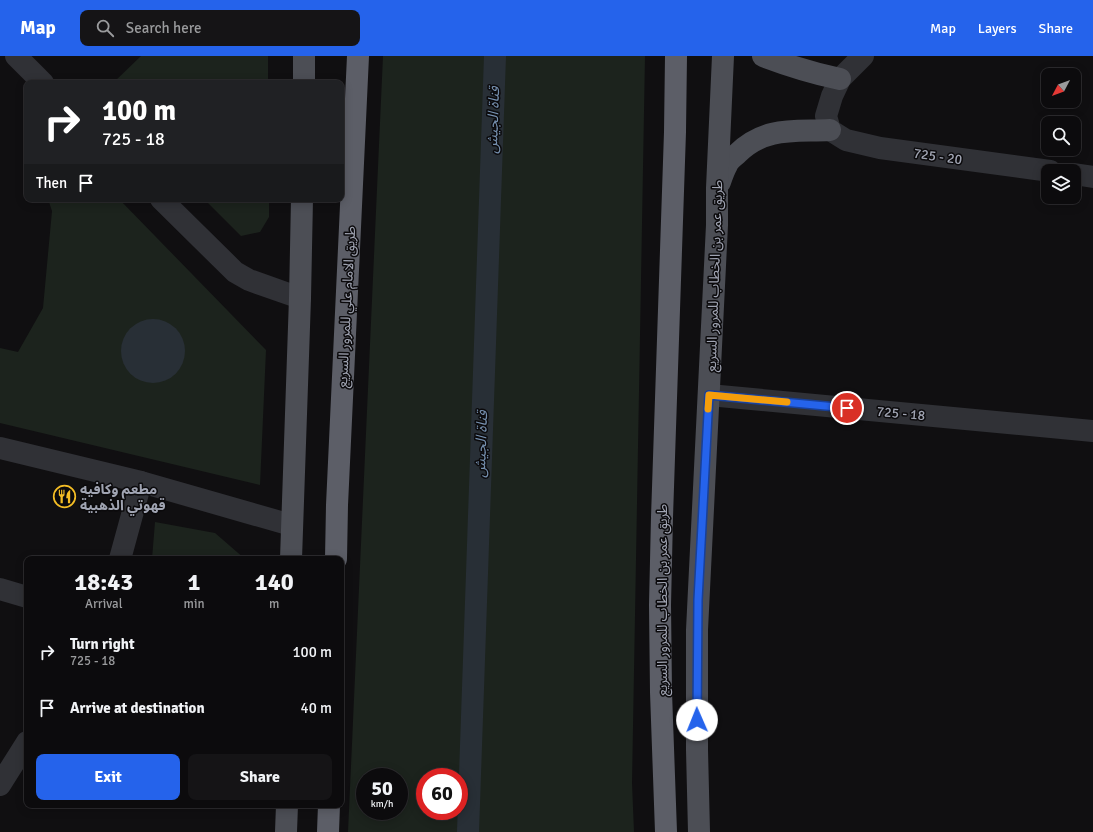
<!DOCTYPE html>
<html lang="en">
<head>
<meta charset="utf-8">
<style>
  body { margin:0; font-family:Signika,"Noto Sans Arabic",sans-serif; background:#151416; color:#f1f3f6; height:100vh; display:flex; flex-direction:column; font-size:15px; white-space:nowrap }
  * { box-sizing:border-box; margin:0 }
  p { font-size:13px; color:#9a9b9d }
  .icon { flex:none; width:22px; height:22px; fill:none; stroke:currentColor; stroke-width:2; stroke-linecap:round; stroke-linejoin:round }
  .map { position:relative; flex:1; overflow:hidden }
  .side { position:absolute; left:24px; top:500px; width:320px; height:252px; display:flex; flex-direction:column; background:#0c0b0d; border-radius:8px; box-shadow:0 2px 10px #0003,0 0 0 1px #2c2b2e }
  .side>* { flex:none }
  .top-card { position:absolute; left:24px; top:24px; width:320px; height:122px; border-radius:8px; box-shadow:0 2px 10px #0003,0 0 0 1px #2c2b2e; background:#202124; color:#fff; overflow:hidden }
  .needle { width:26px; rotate:229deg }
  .controls { position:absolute; left:1041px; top:12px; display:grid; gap:8px }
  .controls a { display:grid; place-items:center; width:40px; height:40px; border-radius:8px; background:#0c0b0d; box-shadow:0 2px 10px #0003,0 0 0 1px #2c2b2e; font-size:20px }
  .speed { position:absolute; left:356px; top:712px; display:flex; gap:8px; font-size:20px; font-weight:700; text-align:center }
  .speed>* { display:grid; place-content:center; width:52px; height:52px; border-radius:50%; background:#0c0b0d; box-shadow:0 2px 10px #0003,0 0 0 1px #2c2b2e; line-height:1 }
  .speed small { font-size:10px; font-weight:400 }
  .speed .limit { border:6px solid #d22; background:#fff; color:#111 }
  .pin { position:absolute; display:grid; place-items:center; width:34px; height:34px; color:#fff; margin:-17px; border:2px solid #fff; border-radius:50%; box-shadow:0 1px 4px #0007 }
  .me { position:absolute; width:44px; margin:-22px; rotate:359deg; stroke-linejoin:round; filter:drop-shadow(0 0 3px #0008) }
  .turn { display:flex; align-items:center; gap:14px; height:84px; padding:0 12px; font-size:18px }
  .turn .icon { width:52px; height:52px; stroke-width:2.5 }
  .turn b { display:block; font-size:28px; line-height:34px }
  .then { display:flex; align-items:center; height:38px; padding:0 12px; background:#0003; gap:8px; font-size:15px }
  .eta { display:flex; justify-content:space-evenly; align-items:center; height:68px; text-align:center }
  .eta b { font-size:24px; font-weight:700; line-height:28px }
  .button { display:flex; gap:8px; margin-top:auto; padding:8px 12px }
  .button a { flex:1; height:46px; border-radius:8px; background:#2563eb; color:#fff; font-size:16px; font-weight:700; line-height:46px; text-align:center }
  .button a+a { background:#151416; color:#f1f3f6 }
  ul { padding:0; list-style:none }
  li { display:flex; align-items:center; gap:12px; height:56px; padding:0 12px }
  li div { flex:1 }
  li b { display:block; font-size:15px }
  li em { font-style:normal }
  header { display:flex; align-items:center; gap:24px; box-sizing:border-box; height:56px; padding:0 20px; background:#2563eb; color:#fff }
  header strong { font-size:19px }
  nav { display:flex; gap:22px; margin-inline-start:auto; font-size:14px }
  .search { width:280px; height:36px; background:#151416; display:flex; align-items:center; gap:10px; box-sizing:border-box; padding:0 14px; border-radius:8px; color:#9a9b9d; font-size:15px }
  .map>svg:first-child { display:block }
  .green { fill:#1c231d; fill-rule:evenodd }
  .water { fill:#282f36 }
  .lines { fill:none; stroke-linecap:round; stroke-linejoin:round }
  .canal { stroke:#282f36; stroke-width:22 }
  .minor { stroke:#303136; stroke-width:22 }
  .tertiary { stroke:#303136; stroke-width:22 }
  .primary { stroke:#4c4e55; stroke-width:22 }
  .motorway { stroke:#5c5e67; stroke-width:22 }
  .route-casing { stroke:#184099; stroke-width:10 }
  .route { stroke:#2563eb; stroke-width:7 }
  .slow { stroke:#f59e0b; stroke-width:7 }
  .labels { text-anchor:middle; stroke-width:3; stroke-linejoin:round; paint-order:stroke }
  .street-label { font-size:14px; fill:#a0a4b2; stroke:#0b0a0c }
  .poi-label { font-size:14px; font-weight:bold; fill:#a0a4b2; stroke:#0b0a0c; text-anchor:start }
  .water-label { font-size:15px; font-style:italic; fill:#7690af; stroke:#0b0a0c }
</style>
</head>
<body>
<header>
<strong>Map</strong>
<div class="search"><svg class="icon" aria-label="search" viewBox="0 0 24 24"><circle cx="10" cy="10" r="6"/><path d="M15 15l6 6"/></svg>Search here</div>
<nav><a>Map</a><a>Layers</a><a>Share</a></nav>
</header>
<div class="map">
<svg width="1093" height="776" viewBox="0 0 1093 776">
  <rect width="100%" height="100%" fill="#100f11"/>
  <!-- green -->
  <g class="green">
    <polygon points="141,0 268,0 268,27 113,27"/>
    <path d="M383,0H645L632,727L634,776H348ZM365,721H399V755H365ZM425,721H459V755H425Z"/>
    <polygon points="48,143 119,143 266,294 260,429 0,367 0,292 18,296 43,252 52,155"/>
    <polygon points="204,143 269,143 269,161 260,176 241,180"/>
    <polygon points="155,466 215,477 245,503 152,503"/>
  </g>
  <!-- water -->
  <circle class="water" cx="153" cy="295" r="32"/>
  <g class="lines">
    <!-- canal -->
    <polyline class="canal" points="468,776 495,0"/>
    <!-- minor -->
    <g class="minor">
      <polyline points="863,0 840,23 832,40 826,60 830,74 846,84 880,92 1050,115"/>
      <polyline points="1074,118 1093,121"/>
      <polyline points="709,339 1093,375"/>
      <polyline points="120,503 141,426"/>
      <polyline points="0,533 27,541"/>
      <polyline points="0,729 27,686"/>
    </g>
    <!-- tertiary -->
    <g class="tertiary">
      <polyline points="16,0 43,27"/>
      <polyline points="161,143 235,216 249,224 300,242"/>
      <polyline points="0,392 141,426 291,469"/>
    </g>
    <!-- primary -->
    <g class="primary">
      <path d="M763,0C789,10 812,17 840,23"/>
      <polyline points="304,27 304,0"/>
      <path d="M720,126C722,120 724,114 727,109C729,104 734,101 738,97C766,70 795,76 830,74"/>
      <polyline points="291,503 300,242 302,143"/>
      <polyline points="286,776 287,749"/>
      <polyline points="699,776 697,694 697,574 717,169 717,132 723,0"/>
    </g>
    <!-- motorway -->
    <g class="motorway">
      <polyline points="336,503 337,449 358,0"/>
      <polyline points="328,776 329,749"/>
      <polyline points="666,776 661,636 660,549 662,461 675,76 676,0"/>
    </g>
  </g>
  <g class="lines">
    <defs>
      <polyline id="route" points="697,664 698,544 709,339 847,352"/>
    </defs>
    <!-- route casing -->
    <use href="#route" class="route-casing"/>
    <!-- route -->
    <use href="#route" class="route"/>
    <!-- slow -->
    <polyline class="slow" points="708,353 709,339 787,346"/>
  </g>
  <!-- icons -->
  <defs>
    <symbol id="restaurant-ring" viewBox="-11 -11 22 22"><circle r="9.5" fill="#0b0a0c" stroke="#f4bd25" stroke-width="1.5"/><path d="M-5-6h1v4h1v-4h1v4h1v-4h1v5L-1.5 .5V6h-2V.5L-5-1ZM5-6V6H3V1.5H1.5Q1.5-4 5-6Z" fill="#f4bd25"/></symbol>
  </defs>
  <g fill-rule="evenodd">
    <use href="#restaurant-ring" x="52" y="428" width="25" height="25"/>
  </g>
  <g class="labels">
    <!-- street labels -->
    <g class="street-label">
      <text transform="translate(938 100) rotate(8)" y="5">725 - 20</text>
      <text transform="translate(714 220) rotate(-88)" y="5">طريق عمر بن الخطاب للمرور السريع</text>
      <text transform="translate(346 251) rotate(-87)" y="5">طريق الامام علي للمرور السريع</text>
      <text transform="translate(901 357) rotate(5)" y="5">725 - 18</text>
      <text transform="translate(662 544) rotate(-90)" y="5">طريق عمر بن الخطاب للمرور السريع</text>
    </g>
    <!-- poi labels -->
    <g class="poi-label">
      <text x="80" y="438">مطعم وكافيه<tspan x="80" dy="16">قهوتي الذهبية</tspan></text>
    </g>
    <!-- water labels -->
    <g class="water-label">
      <text transform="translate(493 64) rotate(-88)" y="5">قناة الجيش</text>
      <text transform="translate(481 388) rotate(-88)" y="5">قناة الجيش</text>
    </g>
  </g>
</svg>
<div class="controls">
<a><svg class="needle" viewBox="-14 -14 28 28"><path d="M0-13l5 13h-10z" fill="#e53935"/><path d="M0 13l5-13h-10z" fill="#9a9b9d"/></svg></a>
<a><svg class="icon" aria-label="search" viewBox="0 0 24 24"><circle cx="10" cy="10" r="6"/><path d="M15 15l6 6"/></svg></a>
<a><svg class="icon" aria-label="layers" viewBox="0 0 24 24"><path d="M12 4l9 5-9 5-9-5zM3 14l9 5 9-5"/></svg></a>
</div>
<div class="speed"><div>50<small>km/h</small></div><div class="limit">60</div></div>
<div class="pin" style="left:847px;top:352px;background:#d93025"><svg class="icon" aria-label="arrive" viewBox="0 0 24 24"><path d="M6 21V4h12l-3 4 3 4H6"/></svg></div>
<svg class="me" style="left:697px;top:664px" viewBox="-20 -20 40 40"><circle r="19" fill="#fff"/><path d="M0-13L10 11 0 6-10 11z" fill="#2563eb"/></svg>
<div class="top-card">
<div class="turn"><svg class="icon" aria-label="right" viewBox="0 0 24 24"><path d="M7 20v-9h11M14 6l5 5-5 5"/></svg><div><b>100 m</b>725 - 18</div></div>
<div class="then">Then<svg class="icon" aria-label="arrive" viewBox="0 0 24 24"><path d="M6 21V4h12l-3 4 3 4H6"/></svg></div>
</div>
<section class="side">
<div class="eta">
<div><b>18:43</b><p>Arrival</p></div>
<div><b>1</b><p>min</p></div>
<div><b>140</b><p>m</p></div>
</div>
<ul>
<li><svg class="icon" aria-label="right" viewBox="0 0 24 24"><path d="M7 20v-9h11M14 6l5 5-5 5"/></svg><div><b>Turn right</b><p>725 - 18</p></div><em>100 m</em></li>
<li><svg class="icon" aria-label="arrive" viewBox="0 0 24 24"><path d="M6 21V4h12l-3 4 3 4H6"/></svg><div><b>Arrive at destination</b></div><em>40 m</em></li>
</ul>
<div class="button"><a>Exit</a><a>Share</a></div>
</section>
</div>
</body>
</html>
